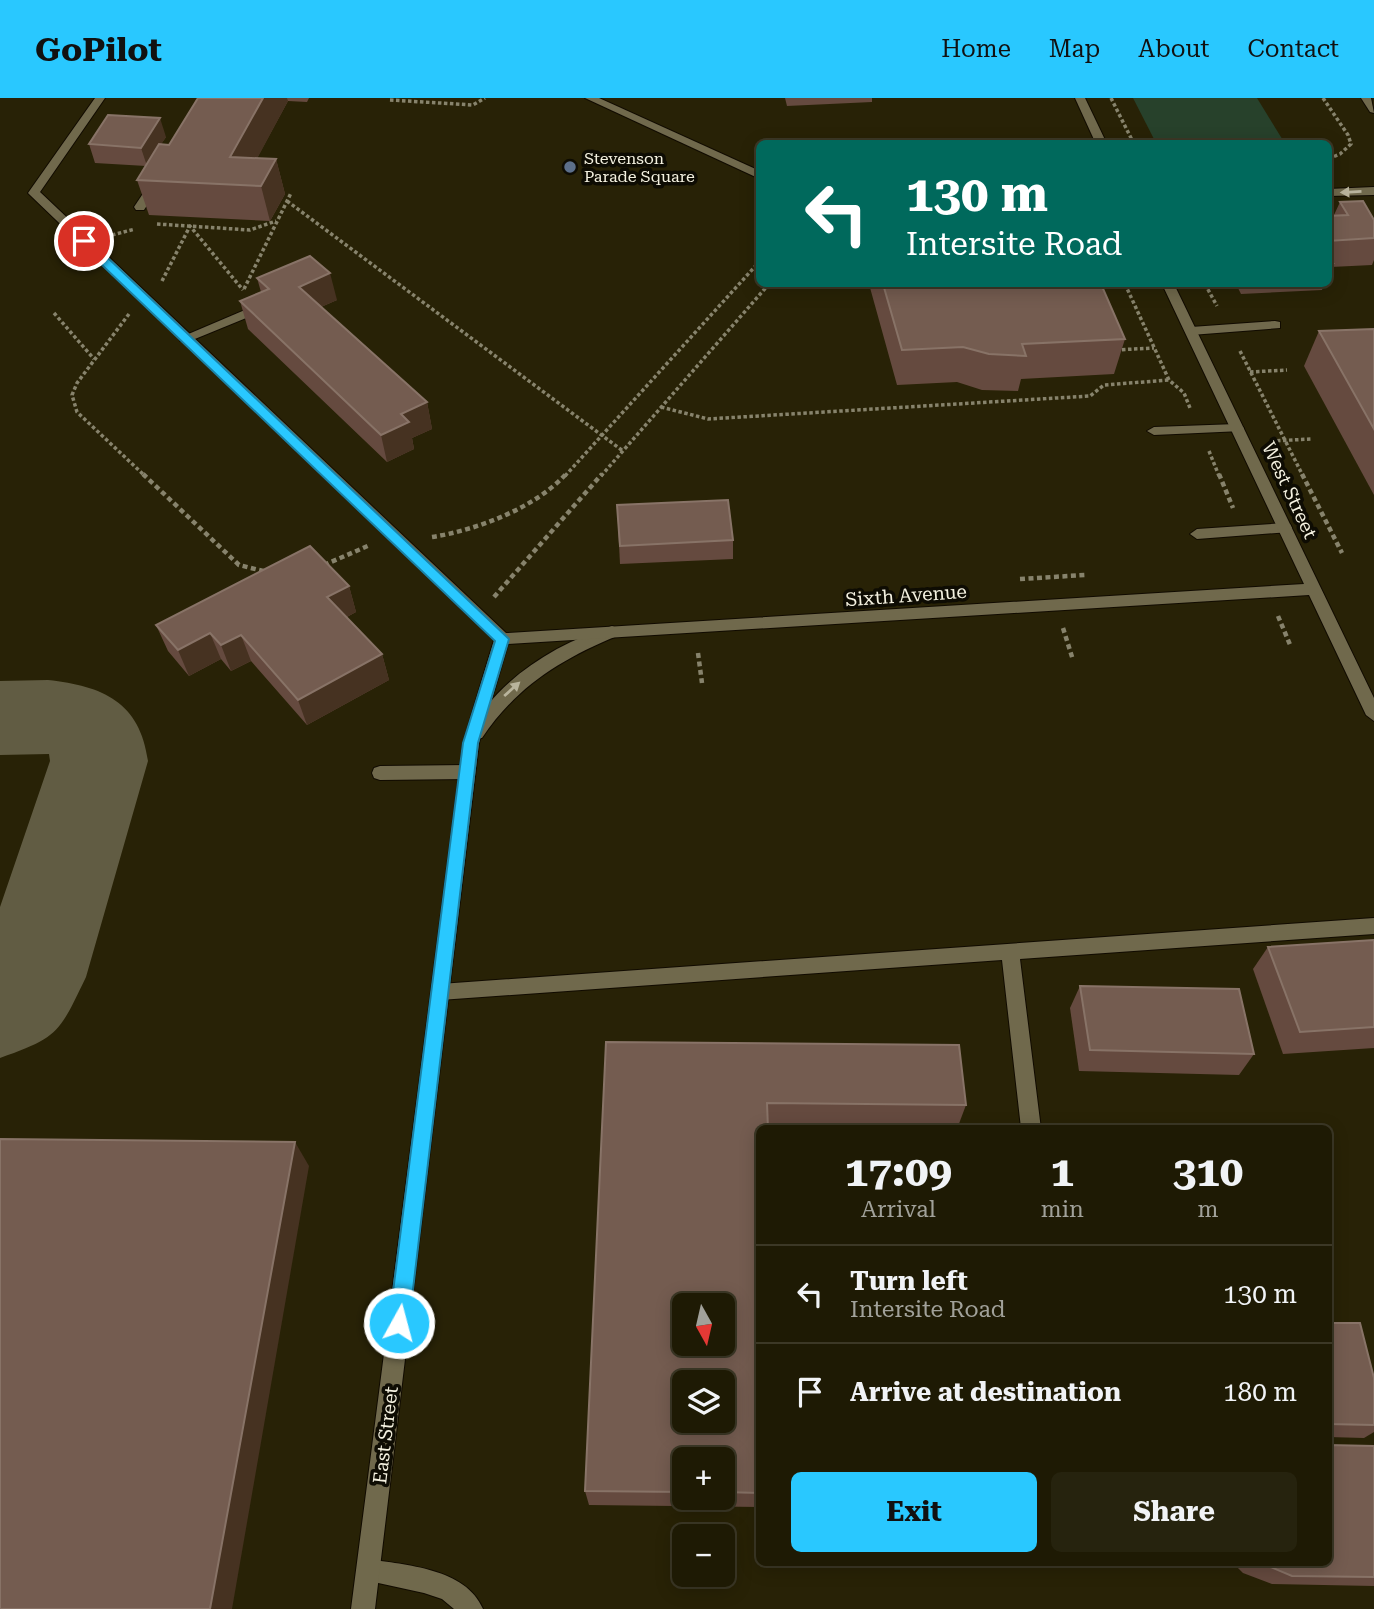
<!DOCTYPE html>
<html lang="en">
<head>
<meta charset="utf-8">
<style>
  body { margin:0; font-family:"Roboto Serif",serif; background:#26230e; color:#f1f3f6; height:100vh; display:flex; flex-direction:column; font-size:26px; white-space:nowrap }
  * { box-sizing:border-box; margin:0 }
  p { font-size:23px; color:#a1a19a }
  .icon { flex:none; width:38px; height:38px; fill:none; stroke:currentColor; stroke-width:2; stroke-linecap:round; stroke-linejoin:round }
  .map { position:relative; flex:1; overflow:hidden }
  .panel { position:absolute; left:756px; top:1027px; width:576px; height:441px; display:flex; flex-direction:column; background:#1e1a04; border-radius:10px; box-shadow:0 4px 18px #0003,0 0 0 2px #3c3826 }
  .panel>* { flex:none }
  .top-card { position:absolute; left:756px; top:42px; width:576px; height:147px; border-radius:10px; box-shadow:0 4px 18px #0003,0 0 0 2px #3c3826; background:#00695c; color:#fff; overflow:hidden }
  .needle { width:46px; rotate:172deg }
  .controls { position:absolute; left:672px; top:1195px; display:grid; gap:14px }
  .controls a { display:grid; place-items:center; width:63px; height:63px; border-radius:10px; background:#1e1a04; box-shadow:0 4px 18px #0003,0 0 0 2px #3c3826; font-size:35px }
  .pin { position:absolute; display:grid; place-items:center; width:60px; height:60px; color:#fff; margin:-30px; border:4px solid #fff; border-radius:50%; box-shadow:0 2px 7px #0007 }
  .me { position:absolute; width:77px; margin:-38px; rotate:7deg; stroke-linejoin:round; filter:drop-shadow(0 0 5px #0008) }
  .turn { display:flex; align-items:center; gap:24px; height:147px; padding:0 35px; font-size:32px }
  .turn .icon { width:91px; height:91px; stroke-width:2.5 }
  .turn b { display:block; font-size:49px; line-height:60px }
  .eta { display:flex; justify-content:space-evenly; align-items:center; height:119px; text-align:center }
  .eta b { font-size:42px; font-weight:700; line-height:49px }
  .action { display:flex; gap:14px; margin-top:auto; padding:14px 35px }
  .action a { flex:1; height:80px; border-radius:10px; background:#29c8ff; color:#111; font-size:28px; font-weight:700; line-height:80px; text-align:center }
  .action a+a { background:#26230e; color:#f1f3f6 }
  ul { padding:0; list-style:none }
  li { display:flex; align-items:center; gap:21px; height:98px; padding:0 35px; border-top:2px solid #3c3826 }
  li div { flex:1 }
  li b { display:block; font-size:26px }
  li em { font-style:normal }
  header { display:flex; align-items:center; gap:42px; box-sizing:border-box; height:98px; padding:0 35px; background:#29c8ff; color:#111 }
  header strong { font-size:33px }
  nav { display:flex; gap:38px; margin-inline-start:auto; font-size:24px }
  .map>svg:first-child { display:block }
  .green { fill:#27412b }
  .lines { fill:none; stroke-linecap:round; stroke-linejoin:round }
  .taxiway { fill:#615c43; fill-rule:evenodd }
  .lane-casing { stroke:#110b00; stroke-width:2 }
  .street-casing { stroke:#110b00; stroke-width:2 }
  .path-far1 { stroke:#87836c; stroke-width:3.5; stroke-dasharray:3.5 2.5; stroke-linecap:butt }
  .path { stroke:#87836c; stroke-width:4.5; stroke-dasharray:5 3.5; stroke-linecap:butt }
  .lane { fill:#70694c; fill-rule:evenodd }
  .street { fill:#70694c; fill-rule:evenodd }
  .wall { fill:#654a3f; fill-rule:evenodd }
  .shaded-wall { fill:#463221 }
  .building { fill:#745c50; stroke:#887367; stroke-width:2; fill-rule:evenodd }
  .oneway { fill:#b9b49d }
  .route { fill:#29c8ff; stroke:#1b82a6; stroke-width:2 }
  .service-dot { fill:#5c6f8a; stroke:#0e0c03; stroke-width:2.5 }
  .labels { text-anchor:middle; stroke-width:7; stroke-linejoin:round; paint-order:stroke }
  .far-poi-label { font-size:16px; fill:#f4f1e0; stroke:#0e0c03; text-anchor:start }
  .street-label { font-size:19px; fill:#f4f1e0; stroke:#0e0c03 }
</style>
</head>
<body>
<header>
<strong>GoPilot</strong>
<nav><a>Home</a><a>Map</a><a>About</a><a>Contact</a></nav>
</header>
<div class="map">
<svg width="1374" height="1511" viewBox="0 0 1374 1511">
  <rect width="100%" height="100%" fill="#282206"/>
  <!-- green -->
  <polygon class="green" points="1133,0 1257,0 1284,44 1156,45"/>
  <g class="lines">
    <!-- taxiway -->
    <path class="taxiway" d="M48,582C103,588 140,604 148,663L86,879C59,935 59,939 0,960V809L50,663L49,656L0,657V583Z"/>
    <defs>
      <g id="lane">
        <polygon points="259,206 263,207 263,213 190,243 180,243 179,240"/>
        <polygon points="1275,223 1280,224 1280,230 1191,237 1185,233 1191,229"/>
        <polygon points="1237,326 1244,330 1242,333 1154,337 1147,333 1154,329"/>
        <polygon points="1285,425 1290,426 1292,430 1290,434 1197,441 1190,436 1197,431"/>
        <path d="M612,528L617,530L620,534L617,538C561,561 516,589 482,640H470L468,636C497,582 554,546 612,528Z"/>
        <polygon points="467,667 473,669 475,674 473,679 467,681 380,682 374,680 372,675 374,670 380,668"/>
        <polygon points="1374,820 1374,836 1020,861 1041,1031 1021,1030 1002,862 440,902 433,900 431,894 433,888 440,886"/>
        <path d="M368,1461C405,1467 466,1470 483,1511H454L442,1501L424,1495L360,1481L356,1473L360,1465Z"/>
      </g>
      <g id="street">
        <polygon points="95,0 105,0 40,94 506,535 1304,486 1162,186 1174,186 1374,600 1374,623 1366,617 1309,497 508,546 479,645 375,1511 351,1511 463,645 494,542 30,97 28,95"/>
        <polygon points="585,0 599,0 760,73 760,81"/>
        <polygon points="1075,0 1085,0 1107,46 1096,46"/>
        <polygon points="1361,0 1371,0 1374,15 1370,14"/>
        <polygon points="152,82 162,84 144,112 136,112 134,109"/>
        <polygon points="1374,89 1374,97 1328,98 1328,91"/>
      </g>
    </defs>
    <!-- lane casing -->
    <use href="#lane" class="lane-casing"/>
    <!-- street casing -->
    <use href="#street" class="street-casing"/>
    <!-- path-far1 -->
    <g class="path-far1">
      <polyline points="1111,0 1134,46"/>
      <polyline points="1323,0 1348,37 1351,46 1340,56 1328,61"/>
      <polyline points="390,2 473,7 485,0"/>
      <polyline points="287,103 623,353"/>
      <polyline points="157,126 250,132 276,123"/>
      <polyline points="112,137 135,131"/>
      <polyline points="162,183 190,128 243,192"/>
      <polyline points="1125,186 1169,282 1184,295 1190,310"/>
      <polyline points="1205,186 1217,208"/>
      <polyline points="244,191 291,95"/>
      <polyline points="54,215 94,261"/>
      <polyline points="129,216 77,285 72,297 77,314 145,378"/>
      <polyline points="1116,252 1154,250"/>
      <polyline points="1240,253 1303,378"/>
      <polyline points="1250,274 1287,272"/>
      <polyline points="661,309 708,321 1090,298 1104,287 1169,282"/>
      <polyline points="1271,343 1312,341"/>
      <polyline points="1209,353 1219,378"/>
      <polyline points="565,378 760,163"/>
      <polyline points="601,378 769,186"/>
    </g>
    <!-- path -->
    <g class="path">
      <polyline points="143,376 239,467 267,474"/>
      <polyline points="1219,376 1233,410"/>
      <polyline points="1302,376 1342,455"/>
      <path d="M432,439C477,432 535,410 566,376"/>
      <polyline points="324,467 370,447"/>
      <polyline points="1020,481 1085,477"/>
      <polyline points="494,499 602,376"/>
      <polyline points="1278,518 1291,549"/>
      <polyline points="1063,530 1073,562"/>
      <polyline points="698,555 702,585"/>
    </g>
    <!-- lane -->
    <use href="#lane" class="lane"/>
    <!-- street -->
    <use href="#street" class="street"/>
  </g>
  <!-- wall -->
  <g class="wall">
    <polygon points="198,0 309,0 307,4 288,3 257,60 276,61 285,96 270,123 149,117 137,82 146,68 95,65 89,46 166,39 161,46 169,47"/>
    <polygon points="785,0 872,0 872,4 787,8"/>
    <polygon points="1340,104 1374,122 1374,162 1372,167 1331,169 1328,176 1328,118 1334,117"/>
    <polygon points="257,180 337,202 321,209 427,304 432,331 412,340 414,351 387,364 248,231 240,203 261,194"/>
    <polygon points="869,186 1101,186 1125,241 1114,276 1021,281 1018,293 982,292 957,284 897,287"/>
    <polygon points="1236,186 1324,186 1322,192 1241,196"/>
    <polygon points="1374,231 1374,397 1304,268 1319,233"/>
    <polygon points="617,407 733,442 733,461 620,466"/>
    <polygon points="349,488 356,514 347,519 382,556 389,582 307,627 251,563 231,573 221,561 189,578 168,553 156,527"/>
    <polygon points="1374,842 1374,950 1283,956 1253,871 1268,849"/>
    <polygon points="1080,888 1254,956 1239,977 1079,973 1070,910"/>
    <path d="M606,944L966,1007L957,1031H760V1409L589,1407L585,1393ZM684,1362H723V1400H684Z"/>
    <polygon points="1328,1225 1374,1280 1374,1334 1364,1340 1328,1339"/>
    <polygon points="1374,1348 1374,1488 1272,1486 1243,1475 1233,1465 1328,1465"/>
  </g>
  <!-- shaded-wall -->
  <g class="shaded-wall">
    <polygon points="263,0 287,0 288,3 243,87 230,59"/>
    <polygon points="160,20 166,39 147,68 141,50"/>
    <polygon points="276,61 285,96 270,123 261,88"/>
    <polygon points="330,175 337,202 305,216 299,189"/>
    <polygon points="427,304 432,331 412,340 414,351 387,364 381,337 401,316"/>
    <polygon points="349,488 356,514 335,525 327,499"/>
    <polygon points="210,535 221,561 189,578 178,552"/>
    <polygon points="241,537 251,563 231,573 221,547"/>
    <polygon points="382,556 389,582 307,627 298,602"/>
    <polygon points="295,1044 309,1068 232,1511 210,1511"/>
  </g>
  <!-- building -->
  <g class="building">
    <polygon points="198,0 263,0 230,59 276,61 261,88 137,82 159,46 169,47"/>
    <polygon points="108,17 160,20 141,50 89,46"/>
    <polygon points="1363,103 1374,122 1374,140 1328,143 1328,118 1348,117 1340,104"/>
    <polygon points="1328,157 1333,165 1328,165"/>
    <polygon points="310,158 330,175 299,189 427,304 401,316 409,324 381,337 240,203 269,191 257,180"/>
    <polygon points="883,186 1101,186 1125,241 1022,246 1026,258 989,256 963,249 902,252"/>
    <polygon points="1374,231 1374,331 1319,233"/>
    <polygon points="728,402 733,442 620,448 617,407"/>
    <polygon points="310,448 349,488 327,499 382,556 298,602 241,537 221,547 210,535 178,552 156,527"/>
    <polygon points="1374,842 1374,929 1300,934 1268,849"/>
    <polygon points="1080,888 1239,891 1254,956 1090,952"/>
    <path d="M606,944L959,947L966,1007L767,1005L768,1031H760V1395L723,1394V1362H684V1394L585,1393ZM684,1208H723V1246H684ZM684,1284H723V1323H684Z"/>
    <polygon points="0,1041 295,1044 210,1511 0,1511"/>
    <polygon points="1328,1225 1360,1225 1374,1280 1374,1327 1328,1326"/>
    <polygon points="1328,1347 1374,1348 1374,1479 1292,1478 1261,1465 1328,1465"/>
  </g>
  <!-- one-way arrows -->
  <defs><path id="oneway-solid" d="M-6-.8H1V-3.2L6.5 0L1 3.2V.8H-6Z" transform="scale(1.75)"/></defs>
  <g class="oneway">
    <use href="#oneway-solid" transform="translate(1351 94) rotate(177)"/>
    <use href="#oneway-solid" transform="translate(512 591) rotate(-42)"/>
  </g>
  <!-- route -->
  <polygon class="route" points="80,141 88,141 509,541 478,645 409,1225 406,1232 399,1235 392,1232 389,1225 463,645 495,543 80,146"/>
  <!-- markers -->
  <circle class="service-dot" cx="570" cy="69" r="7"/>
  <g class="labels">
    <!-- far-poi labels -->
    <g class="far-poi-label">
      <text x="584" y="66">Stevenson<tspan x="584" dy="18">Parade Square</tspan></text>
    </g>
    <!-- street labels -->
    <g class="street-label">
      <text transform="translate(1290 392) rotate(65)" y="7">West Street</text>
      <text transform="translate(906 497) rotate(-4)" y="7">Sixth Avenue</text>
      <text transform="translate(385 1337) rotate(-83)" y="7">East Street</text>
    </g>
  </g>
</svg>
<div class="controls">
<a><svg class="needle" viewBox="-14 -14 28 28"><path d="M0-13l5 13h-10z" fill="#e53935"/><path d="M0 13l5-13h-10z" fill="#a1a19a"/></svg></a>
<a><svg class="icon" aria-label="layers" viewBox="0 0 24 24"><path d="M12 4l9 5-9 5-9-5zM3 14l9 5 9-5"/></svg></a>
<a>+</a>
<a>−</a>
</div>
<div class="pin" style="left:84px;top:143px;background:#d93025"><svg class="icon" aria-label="arrive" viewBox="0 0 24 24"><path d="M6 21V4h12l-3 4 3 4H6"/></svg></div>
<svg class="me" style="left:399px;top:1225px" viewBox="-20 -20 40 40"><circle r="17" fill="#29c8ff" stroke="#fff" stroke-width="3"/><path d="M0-11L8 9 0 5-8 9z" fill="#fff"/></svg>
<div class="top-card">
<div class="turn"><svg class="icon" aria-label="left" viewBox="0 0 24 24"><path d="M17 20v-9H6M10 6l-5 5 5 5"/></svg><div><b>130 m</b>Intersite Road</div></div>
</div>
<section class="panel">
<div class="eta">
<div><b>17:09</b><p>Arrival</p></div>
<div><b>1</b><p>min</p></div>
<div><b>310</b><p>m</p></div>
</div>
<ul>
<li><svg class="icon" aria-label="left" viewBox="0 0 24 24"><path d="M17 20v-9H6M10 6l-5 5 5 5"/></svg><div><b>Turn left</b><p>Intersite Road</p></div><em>130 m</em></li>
<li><svg class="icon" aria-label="arrive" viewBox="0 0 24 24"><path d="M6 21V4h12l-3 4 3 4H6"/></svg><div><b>Arrive at destination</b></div><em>180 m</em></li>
</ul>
<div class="action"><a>Exit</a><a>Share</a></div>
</section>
</div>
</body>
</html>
